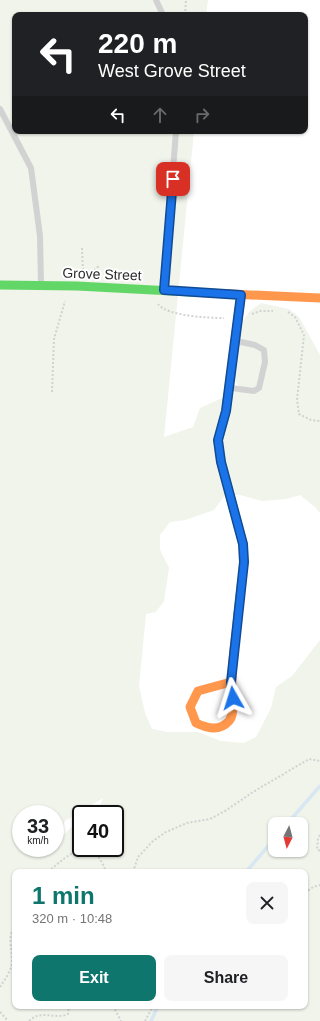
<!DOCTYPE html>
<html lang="en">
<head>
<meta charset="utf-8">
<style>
  body { margin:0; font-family:Helvetica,sans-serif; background:#f6f6f6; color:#202124; height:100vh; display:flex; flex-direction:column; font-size:15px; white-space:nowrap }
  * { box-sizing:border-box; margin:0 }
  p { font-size:13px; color:#757577 }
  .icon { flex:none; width:22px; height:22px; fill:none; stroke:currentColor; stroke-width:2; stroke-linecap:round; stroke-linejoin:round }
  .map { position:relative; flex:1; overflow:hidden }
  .details { position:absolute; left:12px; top:869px; width:296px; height:140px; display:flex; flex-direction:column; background:#fff; border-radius:8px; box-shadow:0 1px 3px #0004 }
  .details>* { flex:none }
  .hud { position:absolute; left:12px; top:12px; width:296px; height:122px; border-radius:8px; box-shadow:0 1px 3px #0004; background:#202124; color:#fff; overflow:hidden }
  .needle { width:26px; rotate:186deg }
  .tools { position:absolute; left:268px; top:817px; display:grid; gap:8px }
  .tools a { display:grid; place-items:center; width:40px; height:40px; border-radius:8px; background:#fff; box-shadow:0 1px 3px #0004; font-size:20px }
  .speed { position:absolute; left:12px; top:805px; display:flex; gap:8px; font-size:20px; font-weight:700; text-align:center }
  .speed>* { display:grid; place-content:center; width:52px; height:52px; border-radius:50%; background:#fff; box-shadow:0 1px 3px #0004; line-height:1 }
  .speed small { font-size:10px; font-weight:400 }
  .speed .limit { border:2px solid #111; border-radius:6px; background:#fff; color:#111 }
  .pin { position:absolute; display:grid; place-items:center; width:34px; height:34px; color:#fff; margin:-17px; border-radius:8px; box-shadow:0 2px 6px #0006 }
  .me { position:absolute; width:44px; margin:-22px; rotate:354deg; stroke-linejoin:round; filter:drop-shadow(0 0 3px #0008) }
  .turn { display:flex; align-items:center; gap:14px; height:84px; padding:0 20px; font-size:18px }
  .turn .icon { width:52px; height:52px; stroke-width:2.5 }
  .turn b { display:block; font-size:28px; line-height:34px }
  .lanes { display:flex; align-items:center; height:38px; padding:0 20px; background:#0003; justify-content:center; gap:20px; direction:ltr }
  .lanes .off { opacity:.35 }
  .round { display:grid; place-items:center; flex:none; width:42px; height:42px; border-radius:8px; background:#f6f6f6 }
  .overview { display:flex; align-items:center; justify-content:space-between; height:68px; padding:0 20px }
  h1 { font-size:24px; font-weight:700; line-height:30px; color:#0f766e }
  .primary-button { display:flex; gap:8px; margin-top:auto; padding:8px 20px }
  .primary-button a { flex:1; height:46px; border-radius:8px; background:#0f766e; color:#fff; font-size:16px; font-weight:700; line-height:46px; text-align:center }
  .primary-button a+a { background:#f6f6f6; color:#202124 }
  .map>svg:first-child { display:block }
  .green { fill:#f0f4eb; fill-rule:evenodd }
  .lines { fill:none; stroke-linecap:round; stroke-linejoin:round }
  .stream { stroke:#d8e7f1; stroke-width:3.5 }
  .path { stroke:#d2d2d2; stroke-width:2; stroke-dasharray:2 2; stroke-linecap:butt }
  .lane { stroke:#d2d2d2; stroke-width:6 }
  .fast { stroke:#63d668; stroke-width:9 }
  .slow { stroke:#ff974d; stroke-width:9 }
  .route-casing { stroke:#114b97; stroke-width:10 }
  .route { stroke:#1a73e8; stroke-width:7 }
  .labels { text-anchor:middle; stroke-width:4; stroke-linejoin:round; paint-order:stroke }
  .street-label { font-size:14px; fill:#2d2d2d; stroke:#fff }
</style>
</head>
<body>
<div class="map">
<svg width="320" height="1021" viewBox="0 0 320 1021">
  <rect width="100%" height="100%" fill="#fff"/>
  <!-- green -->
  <path class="green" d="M0,0H208L206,15H15V131H194L164,437L193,427L200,408L240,390L235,380L234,333L249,312L261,303L289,309L299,317L320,355V513L315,507L300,495L286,499L262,501L240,495H225L214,510L185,520L170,522L160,535V550L169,568L164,601L156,612L146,614L139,686L145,713L152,729L167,732H198L221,741L244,743L256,737L271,708L276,687L292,676L320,640V1021H0ZM103,798L100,806L86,814H115V848H81V818L56,842L65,821ZM21,814H55V848H21ZM275,824H301V850H275ZM15,872H305V1006H15Z"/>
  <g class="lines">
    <!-- stream -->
    <g class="stream">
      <polyline points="287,824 320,786"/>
      <polyline points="246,872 275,838"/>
      <polyline points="151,1021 158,1006"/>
    </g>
    <!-- path -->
    <g class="path">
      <polyline points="185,15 186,0"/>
      <polyline points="82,248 83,272"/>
      <polyline points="91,273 100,265"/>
      <path d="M158,304C167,316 208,318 224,318"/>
      <polyline points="288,312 295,317 304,335 297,400 299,414 311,420 320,421"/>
      <polyline points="252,314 260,311 273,311"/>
      <polyline points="52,392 54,339 65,301"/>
      <polyline points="320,835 318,839 317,849 320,851"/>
      <path d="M48,872C69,854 92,832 106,872"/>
      <polyline points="133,872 138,857 153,841 166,832 187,823 210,819 225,811 253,792 309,759 320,761"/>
      <polyline points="305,893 313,887 320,885"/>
      <path d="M0,987C4,981 9,974 11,967C15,954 5,939 15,927"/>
      <polyline points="113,1006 121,1021"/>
      <polyline points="0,1012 8,1021"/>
      <path d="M29,1021C41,1009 55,1020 68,1014L69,1006"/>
      <polyline points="145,1021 153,1006"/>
    </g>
    <!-- lane -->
    <g class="lane">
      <polyline points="156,0 163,15"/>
      <polyline points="0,109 31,168 40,236 41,284"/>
      <polyline points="164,289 176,131"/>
      <polyline points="231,388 254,391 259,388 265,362 264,350 255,345 236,341"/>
    </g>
    <!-- fast -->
    <g class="fast">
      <polyline points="0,285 77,286 229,294"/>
      <polyline points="238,614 244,562 243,544 221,462 218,441 226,411 241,295"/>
    </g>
    <!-- slow -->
    <g class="slow">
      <polyline points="229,294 320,298"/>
      <path d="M231,682L198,691L190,707L196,723C207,728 219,732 229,721C235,714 232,702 232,694C230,668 236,640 238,614"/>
    </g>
  </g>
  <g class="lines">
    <defs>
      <polyline id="route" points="173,179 164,290 241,295 226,411 218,440 221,462 243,544 244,562 231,682 233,698"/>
    </defs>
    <!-- route casing -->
    <use href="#route" class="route-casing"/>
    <!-- route -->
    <use href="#route" class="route"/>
  </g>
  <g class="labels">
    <!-- street labels -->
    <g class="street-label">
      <text transform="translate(102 274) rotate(2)" y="5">Grove Street</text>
    </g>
  </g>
</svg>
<div class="tools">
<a><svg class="needle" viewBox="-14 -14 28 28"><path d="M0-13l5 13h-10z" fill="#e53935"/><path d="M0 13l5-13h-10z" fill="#757577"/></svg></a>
</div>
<div class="speed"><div>33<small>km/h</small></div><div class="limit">40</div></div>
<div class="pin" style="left:173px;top:179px;background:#d93025"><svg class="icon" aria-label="arrive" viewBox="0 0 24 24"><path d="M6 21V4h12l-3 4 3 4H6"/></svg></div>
<svg class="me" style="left:233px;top:698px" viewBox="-20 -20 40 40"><path d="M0-17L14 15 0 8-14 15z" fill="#1a73e8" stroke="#fff" stroke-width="4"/></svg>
<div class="hud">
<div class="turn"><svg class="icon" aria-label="left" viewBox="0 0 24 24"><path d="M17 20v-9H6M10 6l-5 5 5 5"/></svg><div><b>220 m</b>West Grove Street</div></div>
<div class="lanes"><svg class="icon" aria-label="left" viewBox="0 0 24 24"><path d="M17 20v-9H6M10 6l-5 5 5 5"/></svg><svg class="icon off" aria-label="ahead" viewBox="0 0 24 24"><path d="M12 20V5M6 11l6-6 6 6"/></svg><svg class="icon off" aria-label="right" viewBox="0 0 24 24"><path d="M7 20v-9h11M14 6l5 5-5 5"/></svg></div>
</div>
<section class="details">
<div class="overview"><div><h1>1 min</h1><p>320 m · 10:48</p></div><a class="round"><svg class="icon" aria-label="close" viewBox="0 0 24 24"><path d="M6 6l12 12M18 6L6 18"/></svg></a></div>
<div class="primary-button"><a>Exit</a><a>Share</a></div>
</section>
</div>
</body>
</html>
